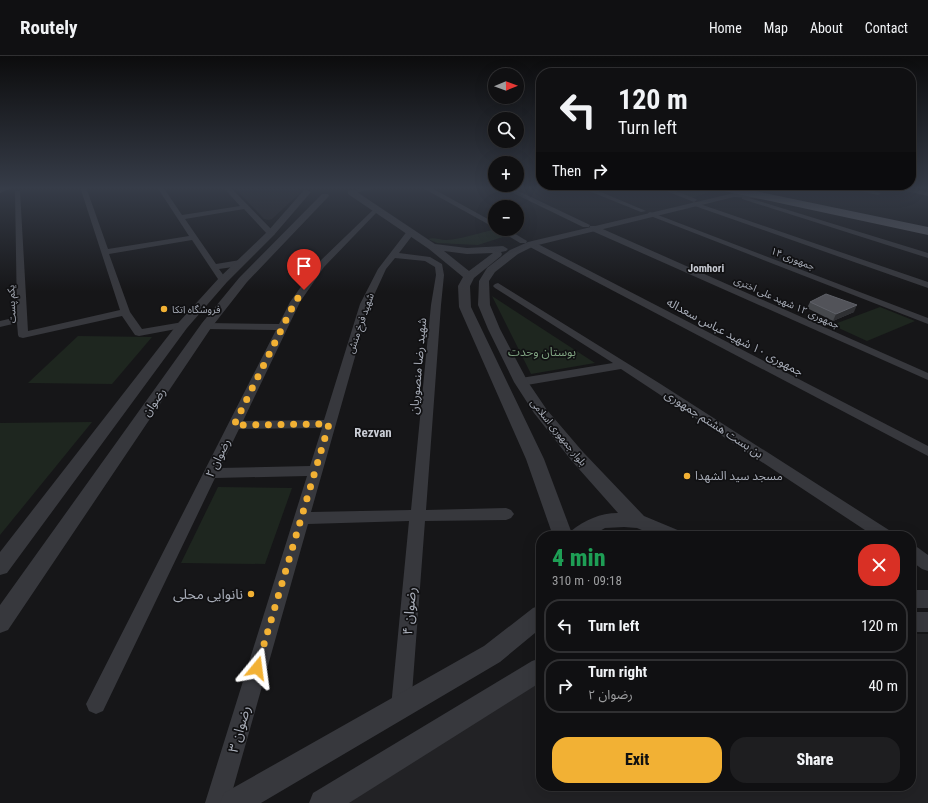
<!DOCTYPE html>
<html lang="en">
<head>
<meta charset="utf-8">
<style>
  body { margin:0; font-family:"Roboto Condensed","Noto Sans Arabic",sans-serif; background:#1e1e20; color:#f1f3f6; height:100vh; display:flex; flex-direction:column; font-size:15px; white-space:nowrap }
  * { box-sizing:border-box; margin:0 }
  p { font-size:13px; color:#9c9d9f }
  .icon { flex:none; width:22px; height:22px; fill:none; stroke:currentColor; stroke-width:2; stroke-linecap:round; stroke-linejoin:round }
  .map { position:relative; flex:1; overflow:hidden }
  .side { position:absolute; left:536px; top:475px; width:380px; height:260px; display:flex; flex-direction:column; background:#101012; border-radius:16px; box-shadow:0 4px 16px #0002,0 0 0 1px #303032 }
  .side>* { flex:none }
  .banner { position:absolute; left:536px; top:12px; width:380px; height:122px; border-radius:16px; box-shadow:0 4px 16px #0002,0 0 0 1px #303032; background:#101012; color:#f1f3f6; overflow:hidden }
  .needle { width:26px; rotate:89deg }
  .buttons { position:absolute; left:488px; top:12px; display:grid; gap:8px }
  .buttons a { display:grid; place-items:center; width:36px; height:36px; border-radius:50%; background:#101012; box-shadow:0 4px 16px #0002,0 0 0 1px #303032; font-size:20px }
  .pin { position:absolute; display:grid; place-items:center; width:34px; height:34px; color:#fff; margin:-41px -17px; border-radius:50% 50% 50% 0; rotate:-45deg; box-shadow:0 0 4px #0007 }
  .pin .icon { rotate:45deg }
  .me { position:absolute; width:44px; margin:-22px; rotate:16deg; stroke-linejoin:round; filter:drop-shadow(0 0 3px #0008) }
  .turn { display:flex; align-items:center; gap:14px; height:84px; padding:0 16px; font-size:18px }
  .turn .icon { width:52px; height:52px; stroke-width:2.5 }
  .turn b { display:block; font-size:28px; line-height:34px }
  .then { display:flex; align-items:center; height:38px; padding:0 16px; background:#0003; gap:8px; font-size:15px }
  .round { display:grid; place-items:center; flex:none; width:42px; height:42px; border-radius:16px; background:#1e1e20 }
  .summary { display:flex; align-items:center; justify-content:space-between; height:68px; padding:0 16px }
  h1 { font-size:24px; font-weight:800; line-height:30px; color:#1e9e55 }
  .cta { display:flex; gap:8px; margin-top:auto; padding:8px 16px }
  .cta a { flex:1; height:46px; border-radius:16px; background:#f2b134; color:#111; font-size:16px; font-weight:800; line-height:46px; text-align:center }
  .cta a+a { background:#1e1e20; color:#f1f3f6 }
  ul { padding:0; list-style:none }
  li { display:flex; align-items:center; gap:12px; height:54px; margin:0 8px 6px; padding:0 8px; border:2px solid #303032; border-radius:16px }
  li div { flex:1 }
  li b { display:block; font-size:15px }
  li em { font-style:normal }
  header { display:flex; align-items:center; gap:24px; box-sizing:border-box; height:56px; padding:0 20px; background:#101012; border-bottom:1px solid #303032 }
  header strong { font-size:19px }
  nav { display:flex; gap:22px; margin-inline-start:auto; font-size:14px }
  .map>svg:first-child { display:block }
  .built { fill:#222225 }
  .green { fill:#1e261f }
  .lines { fill:none; stroke-linecap:round; stroke-linejoin:round }
  .minor { fill:#37383d; fill-rule:evenodd }
  .tertiary { fill:#37383d; fill-rule:evenodd }
  .secondary { fill:#45474d; fill-rule:evenodd }
  .primary { fill:#53555c; fill-rule:evenodd }
  .wall { fill:#47494d }
  .shaded-wall { fill:#2f3033 }
  .building { fill:#525359; stroke:#5f6168 }
  .route { stroke:#f2b134; stroke-width:7; stroke-dasharray:0 12.6 }
  .poi-dot { fill:#f2b134; stroke:#111113; stroke-width:1.5 }
  .labels { text-anchor:middle; stroke-width:3.5; stroke-linejoin:round; paint-order:stroke }
  .far-street-label { font-size:10px; fill:#a8adb8; stroke:#111113 }
  .far-poi-label { font-size:10px; fill:#a8adb8; stroke:#111113; text-anchor:start }
  .far-neighbourhood-label { font-size:11px; font-weight:bold; fill:#c9ccd4; stroke:#111113 }
  .street-label { font-size:12px; fill:#a8adb8; stroke:#111113 }
  .park-label { font-size:12px; fill:#7fa381; stroke:#111113 }
  .poi-label { font-size:12px; fill:#a8adb8; stroke:#111113; text-anchor:start }
  .neighbourhood-label { font-size:13px; font-weight:bold; fill:#c9ccd4; stroke:#111113 }
  .near-poi-label { font-size:14px; fill:#a8adb8; stroke:#111113; text-anchor:end }
  .near-street-label { font-size:14px; fill:#a8adb8; stroke:#111113 }
</style>
</head>
<body>
<header>
<strong>Routely</strong>
<nav><a>Home</a><a>Map</a><a>About</a><a>Contact</a></nav>
</header>
<div class="map">
<svg width="928" height="747" viewBox="0 0 928 747">
  <rect width="100%" height="100%" fill="#161618"/>
  <!-- built -->
  <g class="built">
    <polygon points="234,131 294,131 301,136 272,163 269,164 264,163"/>
    <polygon points="911,578 928,578 928,747 344,747 541,619 541,730 911,730"/>
  </g>
  <!-- green -->
  <g class="green">
    <polygon points="660,131 706,131 712,135 691,142"/>
    <path d="M493,174L506,180L478,189L437,187L428,183C435,181 439,184 446,184C462,183 478,177 493,174Z"/>
    <polygon points="492,240 595,307 531,318"/>
    <polygon points="880,251 915,265 867,285 832,269"/>
    <polygon points="78,280 152,281 112,328 28,327"/>
    <polygon points="92,366 0,479 0,367"/>
    <polygon points="218,431 292,432 265,508 181,507"/>
  </g>
  <g class="lines">
    <!-- minor -->
    <g class="minor">
      <polygon points="80,131 86,131 108,193 189,180 157,131 163,131 182,159 240,150 223,131 230,131 275,177 274,179 268,179 244,153 185,163 216,208 240,204 244,207 240,210 219,213 227,224 223,227 220,226 192,184 109,198 130,256 142,273 183,266 187,267 188,269 187,271 139,280 135,279 122,260 23,282 19,281 18,279 17,267 0,271 0,265 17,261 15,134 20,135 28,275 120,254"/>
      <polygon points="365,131 381,131 351,138 348,136"/>
      <polygon points="421,131 430,131 495,167 495,172"/>
      <polygon points="501,131 510,131 590,169 589,171 583,171"/>
      <polygon points="579,131 589,131 646,155 641,156"/>
      <polygon points="656,131 666,131 696,143 697,144 694,146 928,226 928,232 692,149 691,148 694,146"/>
      <polygon points="843,131 859,131 881,137 878,139"/>
      <polygon points="889,131 904,131 928,136 928,140"/>
      <polygon points="742,141 746,141 928,197 928,202 742,143"/>
      <path d="M376,152L379,154L378,155L324,211L300,246L243,365L324,364L360,248L378,213L408,174H414L415,176L399,197L430,201L442,208L444,219L441,249L426,454L506,452L511,454L514,458L511,462L506,464L425,465L411,651L408,658L401,661L394,658L391,651L409,465L308,468L229,747H205L307,420L215,422L103,655L96,658L89,655L86,648L276,274L206,273L201,270L206,267L279,268L290,246L318,207L374,153ZM395,202L425,205L435,211L436,219L431,249L411,454L311,456L370,248L386,213ZM322,372L310,410L220,412L239,373Z"/>
      <polygon points="650,156 928,262 928,268 648,159 648,157"/>
      <polygon points="590,170 596,170 928,317 928,324 590,174"/>
      <polygon points="497,173 507,173 527,185 526,187 520,187"/>
      <polygon points="528,186 534,186 928,390 928,400 528,190"/>
      <polygon points="498,227 659,327 892,476 894,480 874,480 621,313 521,330 517,328 515,326 517,324 521,322 613,307 495,232 493,230 495,228"/>
      <polygon points="911,490 917,491 928,499 928,515 922,513 911,505"/>
    </g>
    <!-- tertiary -->
    <g class="tertiary">
      <polygon points="304,134 307,134 311,136 274,179 227,226 187,272 7,517 0,519 0,496 179,266 219,222 268,175"/>
      <path d="M348,134H354L435,188L467,192L503,190L508,193L506,195L501,196L502,198L501,200L474,222L470,230L471,251L544,403L571,475C585,464 600,457 618,457L571,404L534,357L514,326L488,273L478,249L479,225L487,212L510,194L528,186L734,137L766,139L767,141L763,143L734,141L534,190L518,198L495,216L489,225L490,249L500,273L528,326L547,354L583,396L644,460L680,475L683,480H656L637,472L624,471L605,472L591,480H553L526,403L459,251L458,230L463,221L429,193L348,138ZM444,195L467,198L493,197L469,215Z"/>
      <polygon points="322,138 328,138 329,140 247,226 211,272 8,574 0,577 0,549 202,267 239,222"/>
      <rect x="911" y="534" width="17" height="18"/>
      <polygon points="541,549 541,572 500,606 261,747 220,747 224,737 484,590 533,552"/>
      <rect x="911" y="556" width="17" height="20"/>
      <polygon points="541,602 541,626 349,747 309,747 313,737 532,605"/>
    </g>
    <!-- secondary -->
    <polygon class="secondary" points="0,131 14,131 0,137"/>
    <!-- primary -->
    <polygon class="primary" points="714,131 736,131 928,171 928,179 719,134"/>
  </g>
  <!-- wall -->
  <polygon class="wall" points="810,246 854,256 833,265 807,252"/>
  <!-- shaded-wall -->
  <polygon class="shaded-wall" points="857,249 854,256 833,265 836,258"/>
  <!-- building -->
  <polygon class="building" points="826,238 857,249 836,258 810,246"/>
  <!-- sky -->
  <linearGradient id="sky" x2="0" y2="1"><stop stop-color="#0c0c0d"/><stop offset="0.56" stop-color="#363c48"/><stop offset="1" stop-color="#363c48" stop-opacity="0"/></linearGradient>
  <rect width="928" height="236" fill="url(#sky)"/>
  <g class="lines">
    <!-- route -->
    <polyline class="route" points="257,612 329,368 234,369 295,246 304,234"/>
  </g>
  <!-- markers -->
  <g class="poi-dot">
    <circle cx="164" cy="253" r="4"/>
    <circle cx="687" cy="420" r="4"/>
    <circle cx="251" cy="538" r="4"/>
  </g>
  <g class="labels">
    <!-- far-street labels -->
    <g class="far-street-label">
      <text transform="translate(793 202) rotate(21)" y="4">جمهوری ۱۴</text>
      <text transform="translate(787 246) rotate(24)" y="4">جمهوری ۱۲ شهید علی اختری</text>
      <text transform="translate(11 248) rotate(-92)" y="4">یکم پست</text>
      <text transform="translate(360 267) rotate(-71)" y="4">شهید فرخ منش</text>
      <text transform="translate(559 376) rotate(51)" y="4">بلوار جمهوری اسلامی</text>
    </g>
    <!-- far-poi labels -->
    <g class="far-poi-label">
      <text x="172" y="257">فروشگاه اتکا</text>
    </g>
    <!-- far-neighbourhood labels -->
    <g class="far-neighbourhood-label">
      <text x="706" y="216">Jomhori</text>
    </g>
    <!-- street labels -->
    <g class="street-label">
      <text transform="translate(735 281) rotate(28)" y="4">جمهوری ۱۰ شهید عباس سعداله</text>
      <text transform="translate(418 310) rotate(-85)" y="4">شهید رضا منصوریان</text>
      <text transform="translate(154 346) rotate(-55)" y="4">رضوان</text>
      <text transform="translate(714 368) rotate(33)" y="4">بن بست هشتم جمهوری</text>
      <text transform="translate(218 402) rotate(-64)" y="4">رضوان ۲</text>
    </g>
    <!-- park labels -->
    <g class="park-label">
      <text x="542" y="300">بوستان وحدت</text>
    </g>
    <!-- poi labels -->
    <g class="poi-label">
      <text x="695" y="424">مسجد سید الشهدا</text>
    </g>
    <!-- neighbourhood labels -->
    <g class="neighbourhood-label">
      <text x="373" y="381">Rezvan</text>
    </g>
    <!-- near-poi labels -->
    <g class="near-poi-label">
      <text x="243" y="543">نانوایی محلی</text>
    </g>
    <!-- near-street labels -->
    <g class="near-street-label">
      <text transform="translate(409 555) rotate(-85)" y="5">رضوان ۴</text>
      <text transform="translate(239 673) rotate(-74)" y="5">رضوان ۳</text>
    </g>
  </g>
</svg>
<div class="buttons">
<a><svg class="needle" viewBox="-14 -14 28 28"><path d="M0-13l5 13h-10z" fill="#e53935"/><path d="M0 13l5-13h-10z" fill="#9c9d9f"/></svg></a>
<a><svg class="icon" aria-label="search" viewBox="0 0 24 24"><circle cx="10" cy="10" r="6"/><path d="M15 15l6 6"/></svg></a>
<a>+</a>
<a>−</a>
</div>
<div class="pin" style="left:304px;top:234px;background:#d93025"><svg class="icon" aria-label="arrive" viewBox="0 0 24 24"><path d="M6 21V4h12l-3 4 3 4H6"/></svg></div>
<svg class="me" style="left:257px;top:612px" viewBox="-20 -20 40 40"><path d="M0-17L14 15 0 8-14 15z" fill="#f2b134" stroke="#fff" stroke-width="4"/></svg>
<div class="banner">
<div class="turn"><svg class="icon" aria-label="left" viewBox="0 0 24 24"><path d="M17 20v-9H6M10 6l-5 5 5 5"/></svg><div><b>120 m</b>Turn left</div></div>
<div class="then">Then<svg class="icon" aria-label="right" viewBox="0 0 24 24"><path d="M7 20v-9h11M14 6l5 5-5 5"/></svg></div>
</div>
<section class="side">
<div class="summary"><div><h1>4 min</h1><p>310 m · 09:18</p></div><a class="round" style="background:#d93025;color:#fff"><svg class="icon" aria-label="close" viewBox="0 0 24 24"><path d="M6 6l12 12M18 6L6 18"/></svg></a></div>
<ul>
<li><svg class="icon" aria-label="left" viewBox="0 0 24 24"><path d="M17 20v-9H6M10 6l-5 5 5 5"/></svg><div><b>Turn left</b></div><em>120 m</em></li>
<li><svg class="icon" aria-label="right" viewBox="0 0 24 24"><path d="M7 20v-9h11M14 6l5 5-5 5"/></svg><div><b>Turn right</b><p>رضوان ۲</p></div><em>40 m</em></li>
</ul>
<div class="cta"><a>Exit</a><a>Share</a></div>
</section>
</div>
</body>
</html>
